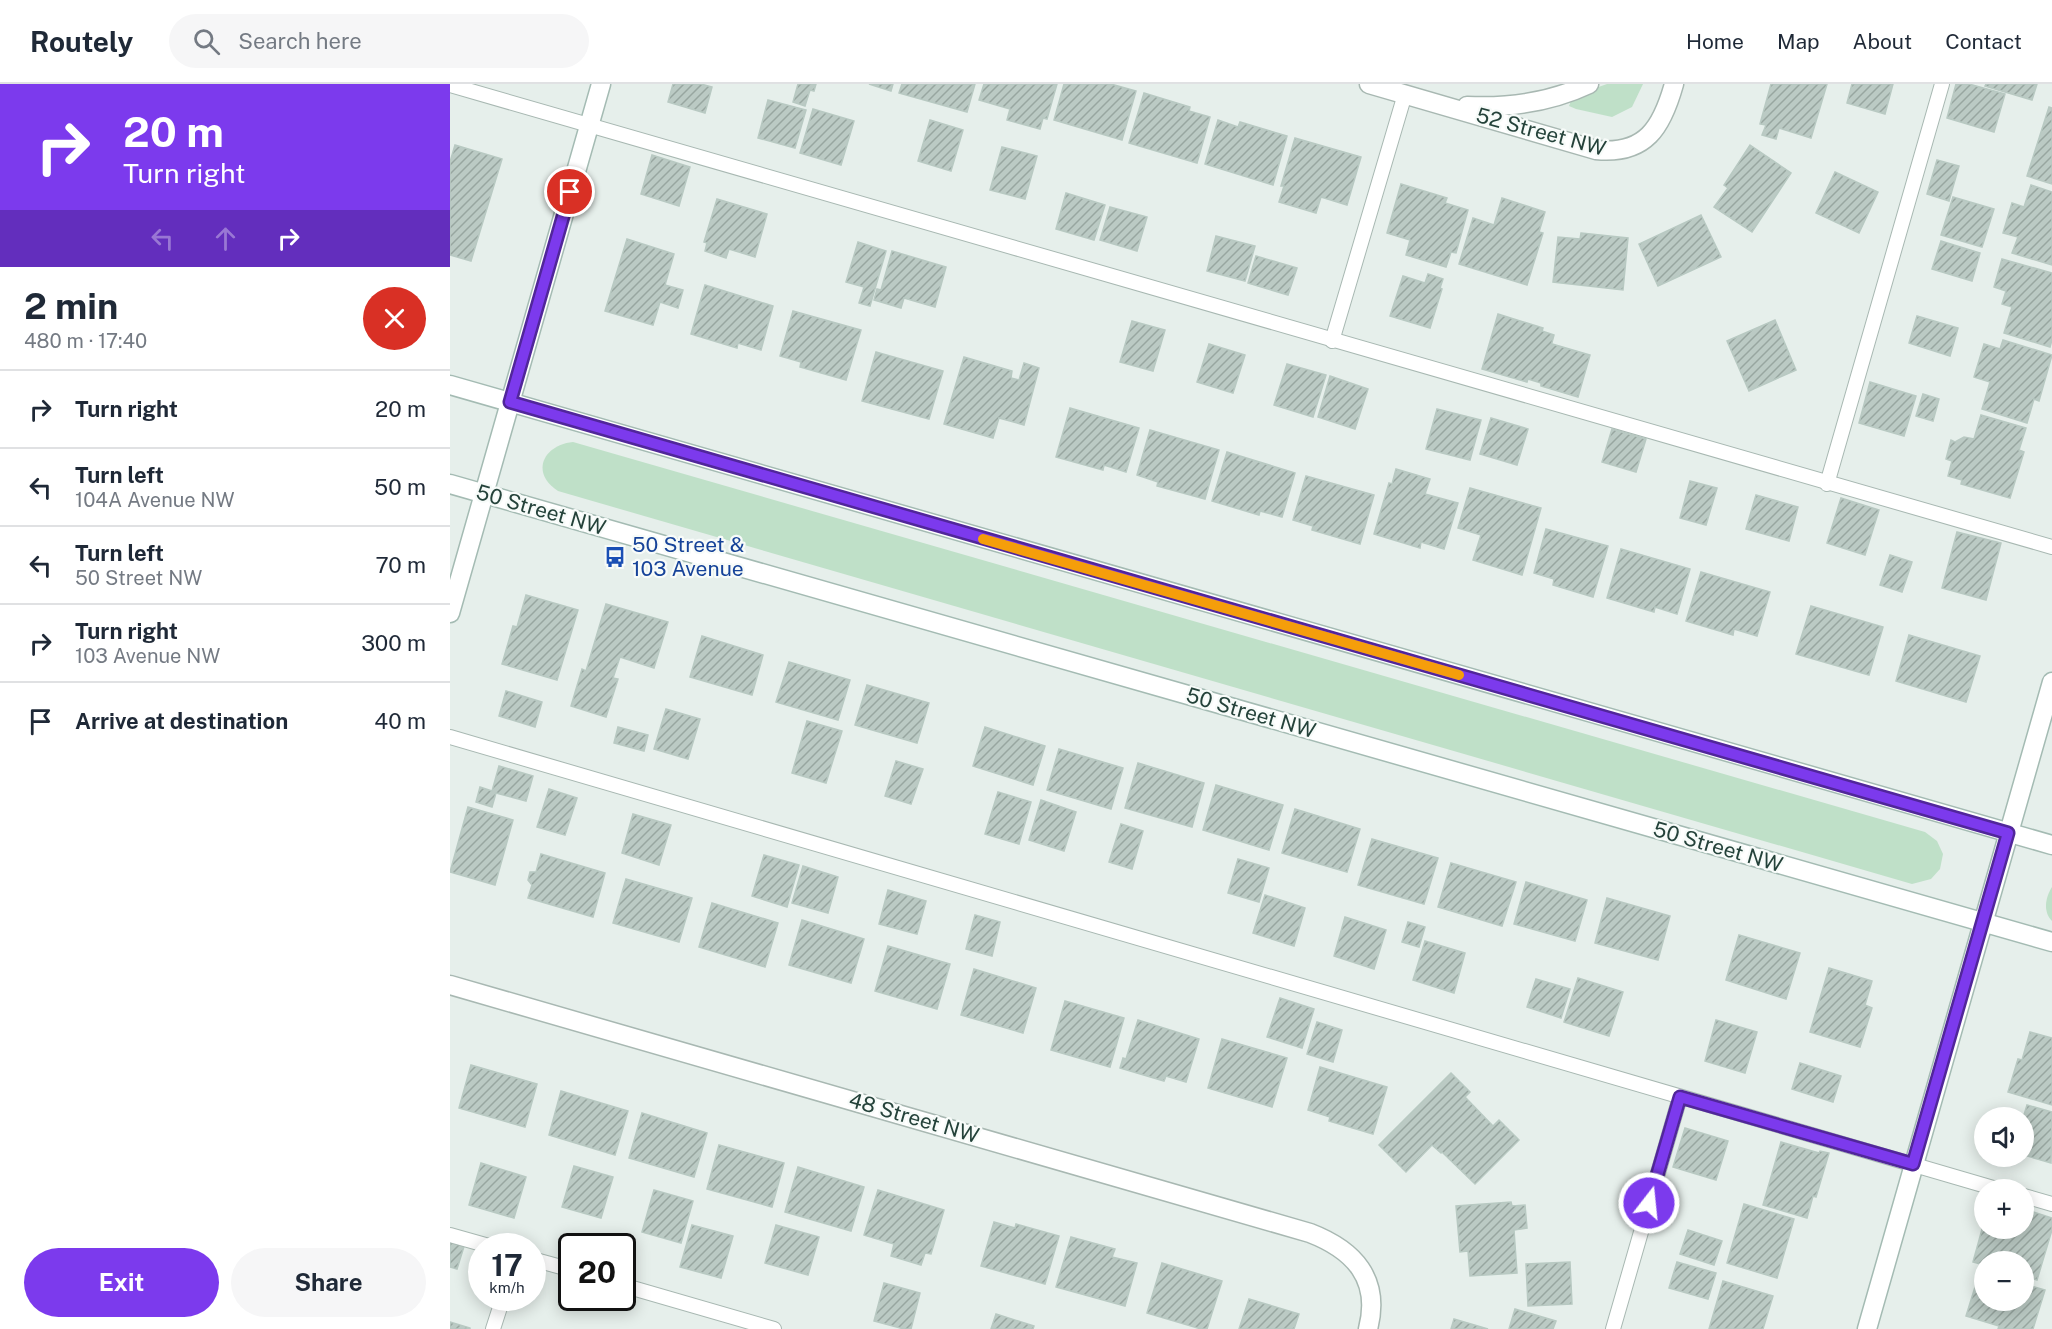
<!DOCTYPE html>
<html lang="en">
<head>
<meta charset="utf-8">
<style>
  body { margin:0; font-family:"Public Sans",sans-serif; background:#f6f6f7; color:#1f2937; height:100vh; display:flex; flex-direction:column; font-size:22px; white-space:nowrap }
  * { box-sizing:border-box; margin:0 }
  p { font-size:20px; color:#747a83 }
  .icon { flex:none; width:33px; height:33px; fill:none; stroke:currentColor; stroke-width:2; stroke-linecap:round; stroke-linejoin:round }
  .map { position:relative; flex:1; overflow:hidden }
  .side { display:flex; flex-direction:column; background:#fff; width:450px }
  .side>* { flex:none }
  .hud { background:#7c3aed; color:#fff; overflow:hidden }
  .buttons { position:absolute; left:1524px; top:1023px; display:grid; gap:12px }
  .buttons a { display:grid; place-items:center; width:60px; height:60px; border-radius:50%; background:#fff; box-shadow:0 3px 15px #0003; font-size:30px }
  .speed { position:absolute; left:18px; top:1149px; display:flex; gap:12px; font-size:30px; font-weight:700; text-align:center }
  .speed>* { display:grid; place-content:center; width:78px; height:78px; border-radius:50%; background:#fff; box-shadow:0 3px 15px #0003; line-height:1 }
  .speed small { font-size:15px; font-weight:400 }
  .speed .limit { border:3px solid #111; border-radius:9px; background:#fff; color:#111 }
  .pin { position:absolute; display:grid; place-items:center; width:51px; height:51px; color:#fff; margin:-26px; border:3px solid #fff; border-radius:50%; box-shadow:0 2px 6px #0007 }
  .me { position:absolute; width:66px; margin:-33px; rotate:16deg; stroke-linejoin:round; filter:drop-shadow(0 0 4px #0008) }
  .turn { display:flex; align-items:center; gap:21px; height:126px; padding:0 24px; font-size:27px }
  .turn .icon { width:78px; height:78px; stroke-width:2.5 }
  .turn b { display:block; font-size:42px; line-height:51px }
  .lanes { display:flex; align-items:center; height:57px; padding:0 24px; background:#0003; justify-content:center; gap:30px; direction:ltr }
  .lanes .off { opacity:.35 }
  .round { display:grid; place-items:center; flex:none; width:63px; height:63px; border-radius:32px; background:#f6f6f7 }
  .overview { display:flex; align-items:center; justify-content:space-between; height:102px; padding:0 24px }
  h1 { font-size:36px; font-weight:700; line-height:45px }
  .action { display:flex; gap:12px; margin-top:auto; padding:12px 24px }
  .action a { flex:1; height:69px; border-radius:36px; background:#7c3aed; color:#fff; font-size:24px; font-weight:700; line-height:69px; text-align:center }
  .action a+a { background:#f6f6f7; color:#1f2937 }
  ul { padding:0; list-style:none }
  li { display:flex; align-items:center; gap:18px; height:78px; padding:0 24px; border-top:2px solid #e0e1e3 }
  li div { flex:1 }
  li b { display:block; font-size:22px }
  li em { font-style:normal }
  header { display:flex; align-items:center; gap:36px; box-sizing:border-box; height:84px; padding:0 30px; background:#fff; border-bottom:2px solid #e0e1e3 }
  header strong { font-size:28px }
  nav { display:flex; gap:33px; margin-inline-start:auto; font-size:21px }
  .search { width:420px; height:54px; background:#f6f6f7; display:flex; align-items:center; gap:15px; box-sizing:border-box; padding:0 21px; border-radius:33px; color:#747a83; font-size:22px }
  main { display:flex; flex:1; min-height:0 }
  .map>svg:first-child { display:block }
  .green { fill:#bfe0c8 }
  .building { fill:url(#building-hatch); stroke:#b8c9c2; stroke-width:1.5 }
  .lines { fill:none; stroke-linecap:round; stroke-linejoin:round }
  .lane-casing { stroke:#a8b8b2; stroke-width:16 }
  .street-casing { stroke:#a8b8b2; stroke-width:21 }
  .secondary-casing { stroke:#a4bbb3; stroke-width:21 }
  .lane { stroke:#fff; stroke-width:14 }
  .street { stroke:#fff; stroke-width:18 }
  .secondary { stroke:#fff; stroke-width:18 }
  .route-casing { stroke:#51269a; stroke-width:15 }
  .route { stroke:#7c3aed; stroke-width:10 }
  .slow { stroke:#f59e0b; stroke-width:10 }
  .labels { text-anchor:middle; stroke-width:4.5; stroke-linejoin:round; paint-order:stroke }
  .street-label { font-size:21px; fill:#24423a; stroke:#f7fbf9 }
  .transit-label { font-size:21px; fill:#164399; stroke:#f7fbf9; text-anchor:start }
</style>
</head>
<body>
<header>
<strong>Routely</strong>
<div class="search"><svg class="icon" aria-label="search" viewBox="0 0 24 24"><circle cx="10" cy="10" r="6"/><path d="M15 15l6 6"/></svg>Search here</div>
<nav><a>Home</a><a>Map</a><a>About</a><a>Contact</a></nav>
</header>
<main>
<section class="side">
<div class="hud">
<div class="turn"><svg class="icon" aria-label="right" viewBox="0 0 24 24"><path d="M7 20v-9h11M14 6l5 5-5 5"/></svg><div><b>20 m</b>Turn right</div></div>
<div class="lanes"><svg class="icon off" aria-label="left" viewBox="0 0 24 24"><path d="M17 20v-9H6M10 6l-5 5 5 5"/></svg><svg class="icon off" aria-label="ahead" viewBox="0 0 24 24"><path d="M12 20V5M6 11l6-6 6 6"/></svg><svg class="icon" aria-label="right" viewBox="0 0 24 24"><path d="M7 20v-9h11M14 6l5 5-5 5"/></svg></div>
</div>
<div class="overview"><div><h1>2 min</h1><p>480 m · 17:40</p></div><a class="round" style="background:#d93025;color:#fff"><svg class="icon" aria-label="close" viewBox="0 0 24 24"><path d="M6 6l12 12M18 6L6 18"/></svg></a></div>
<ul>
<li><svg class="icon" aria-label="right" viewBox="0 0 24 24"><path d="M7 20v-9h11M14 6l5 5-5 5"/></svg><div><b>Turn right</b></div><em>20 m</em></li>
<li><svg class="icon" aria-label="left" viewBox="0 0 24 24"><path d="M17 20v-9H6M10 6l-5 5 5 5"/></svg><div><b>Turn left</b><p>104A Avenue NW</p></div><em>50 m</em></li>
<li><svg class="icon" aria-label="left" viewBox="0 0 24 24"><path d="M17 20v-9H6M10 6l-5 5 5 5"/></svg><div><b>Turn left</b><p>50 Street NW</p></div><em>70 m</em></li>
<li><svg class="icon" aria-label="right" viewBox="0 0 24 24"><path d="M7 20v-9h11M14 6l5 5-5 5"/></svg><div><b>Turn right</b><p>103 Avenue NW</p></div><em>300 m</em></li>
<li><svg class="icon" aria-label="arrive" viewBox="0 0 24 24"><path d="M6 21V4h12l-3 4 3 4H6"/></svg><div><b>Arrive at destination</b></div><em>40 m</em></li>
</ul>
<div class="action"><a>Exit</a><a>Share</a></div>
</section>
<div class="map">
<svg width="1602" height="1245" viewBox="0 0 1602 1245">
  <defs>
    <pattern id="building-hatch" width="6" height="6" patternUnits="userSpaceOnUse" patternTransform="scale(1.5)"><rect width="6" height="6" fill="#bbcac4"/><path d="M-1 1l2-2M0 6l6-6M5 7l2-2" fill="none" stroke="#98a6a0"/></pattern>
  </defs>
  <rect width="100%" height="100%" fill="#e6efeb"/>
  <!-- green -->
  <g class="green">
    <polygon points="1157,0 1193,0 1182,23 1162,33 1126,25 1119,22 1123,12"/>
    <path d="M123,358L1475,748L1487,757L1493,770L1490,785L1481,795L1462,800L108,407C80,389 93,361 123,358Z"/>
    <path d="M1602,803V837C1593,828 1595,814 1602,803Z"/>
  </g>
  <!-- building -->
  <g class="building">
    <polygon points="223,0 251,0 262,3 255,29 218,18"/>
    <polygon points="348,0 366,0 364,7 360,6 355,22 343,18"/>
    <polygon points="419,0 443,0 441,7"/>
    <polygon points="452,0 525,0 517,28 449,9"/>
    <polygon points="534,0 607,0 597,35 593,34 590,45 557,36 560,25 529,16"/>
    <polygon points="614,0 661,0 686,7 672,56 604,36"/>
    <polygon points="1321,0 1377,0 1361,54 1329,44 1326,55 1312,51 1316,41 1310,40"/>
    <polygon points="1402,0 1443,0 1435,30 1397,19"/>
    <polygon points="1506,0 1519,0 1555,10 1544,48 1497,34"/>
    <polygon points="1536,0 1587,0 1582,16 1535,2"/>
    <polygon points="694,9 740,23 739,27 760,33 747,79 679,59"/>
    <polygon points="318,16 356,26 345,64 308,54"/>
    <polygon points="1599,23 1602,24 1602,100 1577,92"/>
    <polygon points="363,25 404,37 391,81 350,69"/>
    <polygon points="480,36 513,46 501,87 468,77"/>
    <polygon points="768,36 788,43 790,38 837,52 823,101 755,80"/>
    <polygon points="845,54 911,73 897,121 871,113 866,129 829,118 834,102 831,102"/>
    <polygon points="5,61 52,75 21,177 0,171 0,78"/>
    <polygon points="1300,61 1341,89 1302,148 1264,123 1278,104 1274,101"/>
    <polygon points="552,63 587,72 575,115 540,106"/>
    <polygon points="202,71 240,83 229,122 191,110"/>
    <polygon points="1487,76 1509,82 1499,117 1477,110"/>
    <polygon points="1385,88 1428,108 1409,149 1366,129"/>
    <polygon points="951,100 997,114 995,119 1018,126 1006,169 1001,168 996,183 956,171 960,156 937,149"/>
    <polygon points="1581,101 1602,108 1602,181 1562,169 1568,153 1553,149 1562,119 1574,123"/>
    <polygon points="616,109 655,121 644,156 606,145"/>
    <polygon points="1503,113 1544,125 1532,163 1491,151"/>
    <polygon points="1052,114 1095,128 1089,148 1093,149 1077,201 1009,180 1023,134 1044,141"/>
    <polygon points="267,115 317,130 305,173 279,165 276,174 255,167 257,159 254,158"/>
    <polygon points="660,123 697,133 687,167 650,156"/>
    <polygon points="1251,131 1271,173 1208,202 1189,160"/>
    <polygon points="1131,149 1178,154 1173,206 1103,198 1108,153 1130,155"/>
    <polygon points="766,152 805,162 795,197 757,187"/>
    <polygon points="177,155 224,170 215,201 233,206 228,224 210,218 203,241 155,227"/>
    <polygon points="1491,157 1530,169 1522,197 1482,185"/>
    <polygon points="408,158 436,167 420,222 409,219 414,203 396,198"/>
    <polygon points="442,167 496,183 485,223 454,214 451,224 424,216 427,205 431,206"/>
    <polygon points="806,172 847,184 838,211 798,199"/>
    <polygon points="1552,175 1602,189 1602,256 1600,263 1554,249 1562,223 1552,220 1556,207 1544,203"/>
    <polygon points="978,190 993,195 990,204 992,205 980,244 940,232 953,192 975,199"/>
    <polygon points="255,201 323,222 311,266 288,259 287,264 241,250"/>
    <polygon points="343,227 411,246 396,296 350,283 351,278 330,272"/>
    <polygon points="1048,230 1093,244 1092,247 1104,251 1101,262 1102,260 1140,271 1128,313 1091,302 1091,299 1078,295 1077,298 1032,285"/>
    <polygon points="1467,232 1508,244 1500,272 1459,259"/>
    <polygon points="1325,236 1346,286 1299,307 1277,257"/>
    <polygon points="682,237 715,246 703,287 670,278"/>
    <polygon points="1553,256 1602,271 1589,317 1584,315 1577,339 1532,325 1540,298 1524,293 1534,260 1550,265"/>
    <polygon points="759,260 795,271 783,309 747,298"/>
    <polygon points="426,268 493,287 479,335 412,317"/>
    <polygon points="514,273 562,287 561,294 569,296 574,279 589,284 574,341 549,334 543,354 494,340"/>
    <polygon points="837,280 876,291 863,333 824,321"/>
    <polygon points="880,292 918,305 905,345 868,333"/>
    <polygon points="1420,298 1466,312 1454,352 1409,339"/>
    <polygon points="1473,310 1489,315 1483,337 1466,332"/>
    <polygon points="620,324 689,344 676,388 654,381 653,386 606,373"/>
    <polygon points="987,325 1031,336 1020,376 976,365"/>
    <polygon points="1531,331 1576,344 1569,366 1574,368 1560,414 1511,400 1512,396 1498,392 1502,377 1496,375 1501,356 1505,358 1514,353 1524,355"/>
    <polygon points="1041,334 1078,345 1067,381 1030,370"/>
    <polygon points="1162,345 1196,355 1186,388 1152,378"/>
    <polygon points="700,346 769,366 755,415 707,402 708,398 687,391"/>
    <polygon points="777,368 845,389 832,433 810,427 809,431 762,417"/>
    <polygon points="946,385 980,395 975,410 1008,419 994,465 971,458 970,464 924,450 939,399 942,400"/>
    <polygon points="856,392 924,411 910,460 862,446 863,442 843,436"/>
    <polygon points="1240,397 1267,404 1256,441 1230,434"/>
    <polygon points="1020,404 1091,424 1072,491 1023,476 1031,451 1008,444"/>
    <polygon points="1306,411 1348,423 1339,457 1296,445"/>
    <polygon points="1391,414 1429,426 1415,471 1377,459"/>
    <polygon points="1096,445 1158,462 1143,513 1103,501 1104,495 1084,489"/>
    <polygon points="1507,448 1551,459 1536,516 1492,504"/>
    <polygon points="1171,465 1240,485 1227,530 1205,523 1204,528 1157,514"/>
    <polygon points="1440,471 1462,478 1452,508 1430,501"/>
    <polygon points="1251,488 1320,508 1307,552 1284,545 1283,551 1236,537"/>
    <polygon points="76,511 128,526 107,596 52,580 63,542 67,543"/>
    <polygon points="156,520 218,538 204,584 170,573 163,594 168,595 156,633 121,622 132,585 136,587"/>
    <polygon points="1361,522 1433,543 1419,591 1346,570"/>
    <polygon points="1459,551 1530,572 1516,618 1446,597"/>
    <polygon points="252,552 313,571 302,611 240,593"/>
    <polygon points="339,578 400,596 388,636 326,618"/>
    <polygon points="417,601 479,619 467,659 405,641"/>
    <polygon points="56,607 92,618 85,643 49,632"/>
    <polygon points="216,625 250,635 238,675 204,665"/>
    <polygon points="357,637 392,647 376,699 342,689"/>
    <polygon points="168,643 198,651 194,667 164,659"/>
    <polygon points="535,643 595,662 583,701 523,682"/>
    <polygon points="609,665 673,684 661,725 597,706"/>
    <polygon points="446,677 473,685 461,720 435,712"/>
    <polygon points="688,679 754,699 742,743 675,724"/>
    <polygon points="49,682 83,692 76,717 46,709 42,723 26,718 30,703 42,707"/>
    <polygon points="766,701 833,721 819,766 753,746"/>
    <polygon points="99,705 127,714 115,751 87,743"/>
    <polygon points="548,708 581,718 569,760 535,750"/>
    <polygon points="591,716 626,728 614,767 579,756"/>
    <polygon points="18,723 63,736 45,801 0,788"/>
    <polygon points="845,725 910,745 897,788 832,769"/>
    <polygon points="183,730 221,741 209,781 172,769"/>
    <polygon points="671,740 693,747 682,785 659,778"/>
    <polygon points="922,755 988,774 974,820 908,801"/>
    <polygon points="91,770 155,789 143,833 78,814 82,801 78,796 80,788 86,788"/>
    <polygon points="314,771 349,781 337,823 302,812"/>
    <polygon points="788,775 819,784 809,818 778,809"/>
    <polygon points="1001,779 1066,798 1052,842 988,823"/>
    <polygon points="353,782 388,793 378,829 342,819"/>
    <polygon points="176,795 242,814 229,858 163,839"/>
    <polygon points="1076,798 1137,816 1125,857 1064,840"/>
    <polygon points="438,806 476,817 467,850 429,840"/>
    <polygon points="815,811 855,824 844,862 803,849"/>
    <polygon points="1157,814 1220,832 1208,876 1145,859"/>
    <polygon points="262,819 328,839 315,883 249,863"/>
    <polygon points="525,831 550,838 542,872 516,865"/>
    <polygon points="895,833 936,846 924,885 884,872"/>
    <polygon points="352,836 414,855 401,899 339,881"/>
    <polygon points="958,838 975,843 969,863 952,858"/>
    <polygon points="1289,851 1350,869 1336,915 1276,896"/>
    <polygon points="975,857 1015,869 1004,909 963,896"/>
    <polygon points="438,862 500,880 487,925 425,907"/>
    <polygon points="1379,884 1422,897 1415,921 1422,924 1410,963 1360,948"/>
    <polygon points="524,885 586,904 573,949 511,931"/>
    <polygon points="1128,894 1173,908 1159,952 1114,938"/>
    <polygon points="1086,895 1120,905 1111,934 1077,923"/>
    <polygon points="830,914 864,925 852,964 817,953"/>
    <polygon points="615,917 674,934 660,983 601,966"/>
    <polygon points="688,936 749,955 736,998 716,992 714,997 670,984 673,974 676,975"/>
    <polygon points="1266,936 1307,948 1295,989 1255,977"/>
    <polygon points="867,938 892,946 883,978 857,970"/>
    <polygon points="1580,948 1602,954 1602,1021 1558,1008 1568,975 1572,976"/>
    <polygon points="772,955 837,974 822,1023 758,1004"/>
    <polygon points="1350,979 1391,992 1383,1018 1342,1005"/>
    <polygon points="21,981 87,1000 75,1043 9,1024"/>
    <polygon points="870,983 937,1003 923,1050 879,1037 880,1033 858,1026"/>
    <polygon points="1001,989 1020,1008 1015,1013 1043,1042 1049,1036 1069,1056 1025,1100 992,1068 991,1069 982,1061 956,1088 929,1061"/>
    <polygon points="111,1007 178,1027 165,1071 99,1051"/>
    <polygon points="1577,1021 1602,1028 1601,1079 1574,1071 1573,1034"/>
    <polygon points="192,1029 257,1049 244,1093 179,1074"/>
    <polygon points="1235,1044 1278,1057 1266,1096 1223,1083"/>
    <polygon points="1331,1058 1369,1069 1370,1067 1379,1069 1366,1113 1363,1112 1357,1134 1313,1121"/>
    <polygon points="269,1061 334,1079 322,1123 257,1105"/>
    <polygon points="31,1079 76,1093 64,1134 19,1121"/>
    <polygon points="124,1082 163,1093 151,1134 112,1123"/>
    <polygon points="348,1083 414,1103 401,1147 335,1128"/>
    <polygon points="204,1106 243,1117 231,1159 192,1148"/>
    <polygon points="428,1106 494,1126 481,1170 475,1169 471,1181 441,1172 444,1160 414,1151"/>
    <polygon points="1061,1118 1062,1122 1075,1121 1077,1144 1064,1146 1067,1189 1020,1192 1018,1167 1010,1168 1006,1122"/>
    <polygon points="1294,1120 1344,1135 1327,1194 1277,1179"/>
    <polygon points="1574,1125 1602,1134 1602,1146 1587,1196 1574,1192 1574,1178 1534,1178 1534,1181 1523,1178 1534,1138 1534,1144 1574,1144"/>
    <polygon points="544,1138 565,1144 566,1140 609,1152 595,1200 531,1182"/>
    <polygon points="242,1141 283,1152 271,1194 230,1183"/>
    <polygon points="326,1141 369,1153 358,1191 315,1179"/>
    <polygon points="1238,1146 1272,1157 1264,1181 1230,1170"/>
    <polygon points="0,1152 16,1156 7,1185 0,1183"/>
    <polygon points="621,1153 665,1165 662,1173 687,1179 675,1222 606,1203"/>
    <polygon points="1120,1178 1122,1220 1078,1222 1076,1180"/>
    <polygon points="1227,1178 1266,1189 1258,1215 1219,1204"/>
    <polygon points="712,1179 772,1197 757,1245 751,1245 697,1229"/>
    <polygon points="1530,1187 1534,1188 1534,1216 1574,1216 1574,1200 1595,1206 1583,1245 1548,1245 1549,1242 1516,1232"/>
    <polygon points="1273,1197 1323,1212 1313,1245 1259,1245"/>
    <polygon points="434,1199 470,1209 461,1245 454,1245 424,1237"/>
    <polygon points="799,1215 849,1230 844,1245 789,1245"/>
    <polygon points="1065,1225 1106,1237 1103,1245 1059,1245"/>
    <polygon points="546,1230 584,1242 583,1245 541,1245"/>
    <polygon points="1004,1235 1038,1245 1001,1245"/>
    <polygon points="0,1238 20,1244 20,1245 0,1245"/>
  </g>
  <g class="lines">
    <defs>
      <g id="lane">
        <polyline points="0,1 1602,463"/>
        <polyline points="882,257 955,10"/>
        <polyline points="1377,400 1492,0"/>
        <polyline points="0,653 1550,1106"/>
        <polyline points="1574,1112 1602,1120"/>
        <polyline points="0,1151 39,1162"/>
        <polyline points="82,1175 122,1186"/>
        <polyline points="172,1201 324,1245"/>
        <polyline points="43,1245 53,1214"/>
        <polyline points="1163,1245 1230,1013"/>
      </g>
      <g id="street">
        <path d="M919,0L1146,66C1196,71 1212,43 1224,0"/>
        <path d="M1017,22C1059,24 1101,18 1139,0"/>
        <path d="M0,901L860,1149C904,1166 931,1195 918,1245"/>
      </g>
      <g id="secondary">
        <polyline points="0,301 1602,761"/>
        <polyline points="0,400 1602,858"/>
        <polyline points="0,529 151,0"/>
        <polyline points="1417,1245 1602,598"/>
      </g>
    </defs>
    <!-- lane casing -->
    <use href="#lane" class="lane-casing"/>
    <!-- street casing -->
    <use href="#street" class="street-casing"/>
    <!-- secondary casing -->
    <use href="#secondary" class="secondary-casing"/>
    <!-- lane -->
    <use href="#lane" class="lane"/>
    <!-- street -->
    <use href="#street" class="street"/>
    <!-- secondary -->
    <use href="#secondary" class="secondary"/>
  </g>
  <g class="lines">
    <defs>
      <polyline id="route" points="120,108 60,318 1558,749 1463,1080 1230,1013 1199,1119"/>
    </defs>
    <!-- route casing -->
    <use href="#route" class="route-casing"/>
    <!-- route -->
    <use href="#route" class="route"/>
    <!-- slow -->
    <polyline class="slow" points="533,455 1009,591"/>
  </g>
  <!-- icons -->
  <defs>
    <symbol id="bus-bare" viewBox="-9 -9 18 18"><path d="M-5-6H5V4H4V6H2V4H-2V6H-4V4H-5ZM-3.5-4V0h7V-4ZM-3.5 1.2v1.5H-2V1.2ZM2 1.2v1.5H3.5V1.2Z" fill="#1a4fb4" stroke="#f7fbf9" stroke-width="2.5" paint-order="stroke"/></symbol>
  </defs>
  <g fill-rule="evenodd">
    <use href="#bus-bare" x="150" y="458" width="30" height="30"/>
  </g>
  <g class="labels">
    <!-- street labels -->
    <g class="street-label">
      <text transform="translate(1091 48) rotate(15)" y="7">52 Street NW</text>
      <text transform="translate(91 426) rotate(16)" y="7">50 Street NW</text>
      <text transform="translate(801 629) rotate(16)" y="7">50 Street NW</text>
      <text transform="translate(1268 763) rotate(16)" y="7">50 Street NW</text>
      <text transform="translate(464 1034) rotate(16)" y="7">48 Street NW</text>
    </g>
    <!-- transit labels -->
    <g class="transit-label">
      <text x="182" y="468">50 Street &amp;<tspan x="182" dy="24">103 Avenue</tspan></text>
    </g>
  </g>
</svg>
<div class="buttons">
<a><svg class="icon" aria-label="sound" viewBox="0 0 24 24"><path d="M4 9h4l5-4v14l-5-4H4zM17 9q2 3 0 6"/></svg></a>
<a>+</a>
<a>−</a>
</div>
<div class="speed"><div>17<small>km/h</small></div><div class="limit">20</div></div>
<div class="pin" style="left:120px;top:108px;background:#d93025"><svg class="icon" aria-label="arrive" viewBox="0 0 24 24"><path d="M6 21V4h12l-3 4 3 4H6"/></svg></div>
<svg class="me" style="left:1199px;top:1119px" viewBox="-20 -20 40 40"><circle r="17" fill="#7c3aed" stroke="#fff" stroke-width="3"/><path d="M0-11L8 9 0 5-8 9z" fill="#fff"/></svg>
</div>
</main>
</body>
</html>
